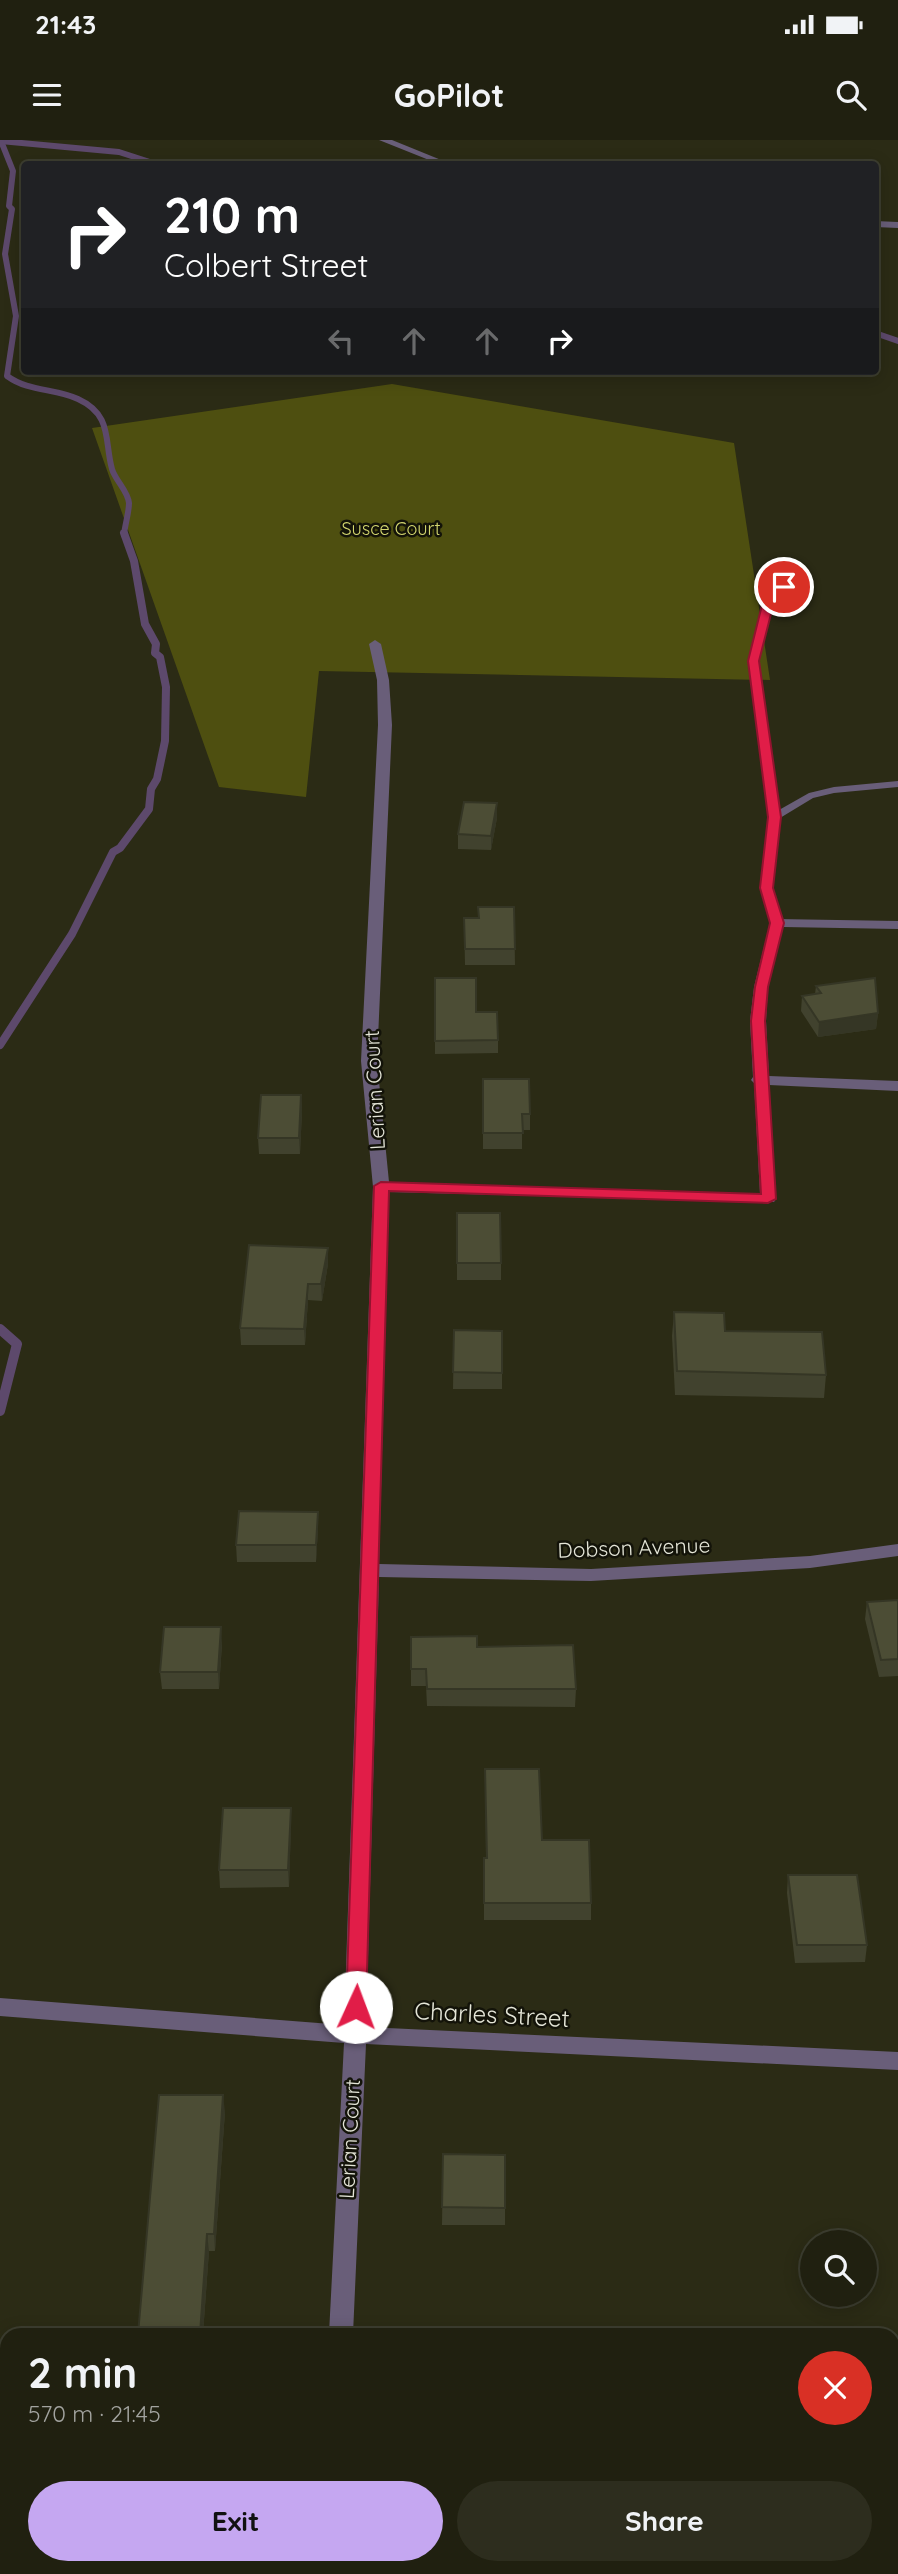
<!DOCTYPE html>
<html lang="en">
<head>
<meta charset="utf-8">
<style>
  body { margin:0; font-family:Quicksand,sans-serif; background:#2d2d1e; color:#f1f3f6; height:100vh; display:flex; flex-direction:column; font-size:26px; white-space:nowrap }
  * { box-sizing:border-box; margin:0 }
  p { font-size:23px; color:#a2a39f }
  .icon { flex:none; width:38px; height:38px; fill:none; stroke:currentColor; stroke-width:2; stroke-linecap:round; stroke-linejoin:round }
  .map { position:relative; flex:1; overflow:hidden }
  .side { position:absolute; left:0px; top:2188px; width:900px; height:247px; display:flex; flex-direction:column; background:#202010; border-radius:21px 21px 0 0; box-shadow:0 4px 18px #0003,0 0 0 2px #3d3e30 }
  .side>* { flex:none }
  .guide { position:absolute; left:21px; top:21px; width:858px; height:214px; border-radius:7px; box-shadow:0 4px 18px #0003,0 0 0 2px #3d3e30; background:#202124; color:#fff; overflow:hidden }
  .tools { position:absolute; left:800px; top:2090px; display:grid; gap:14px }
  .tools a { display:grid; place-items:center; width:77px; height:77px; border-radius:50%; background:#202010; box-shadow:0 4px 18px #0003,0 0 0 2px #3d3e30; font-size:35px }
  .pin { position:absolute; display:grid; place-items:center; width:60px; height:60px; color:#fff; margin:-30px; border:4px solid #fff; border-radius:50%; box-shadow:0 2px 7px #0007 }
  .me { position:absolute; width:77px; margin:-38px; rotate:2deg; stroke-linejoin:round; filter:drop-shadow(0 0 5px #0008) }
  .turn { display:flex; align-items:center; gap:24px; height:147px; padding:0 28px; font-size:32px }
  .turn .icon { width:91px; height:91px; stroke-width:2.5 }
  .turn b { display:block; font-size:49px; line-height:60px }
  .lanes { display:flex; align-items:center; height:66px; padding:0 28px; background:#0003; justify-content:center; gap:35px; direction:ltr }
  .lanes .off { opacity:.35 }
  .round { display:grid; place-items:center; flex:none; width:74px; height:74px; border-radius:37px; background:#2d2d1e }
  .summary { display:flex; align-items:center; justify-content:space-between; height:119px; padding:0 28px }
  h1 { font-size:42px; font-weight:800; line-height:52px }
  .primary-button { display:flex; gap:14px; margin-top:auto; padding:14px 28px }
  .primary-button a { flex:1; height:80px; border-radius:42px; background:#c5a7f1; color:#111; font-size:28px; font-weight:800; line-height:80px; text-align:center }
  .primary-button a+a { background:#2d2d1e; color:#f1f3f6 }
  .status { display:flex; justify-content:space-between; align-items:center; height:49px; padding:0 35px; background:#202010; direction:ltr }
  .status svg { height:19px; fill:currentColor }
  header { display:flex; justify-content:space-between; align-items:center; height:91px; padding:0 28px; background:#202010; font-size:32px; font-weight:800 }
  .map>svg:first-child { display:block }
  .green { fill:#4e4f10 }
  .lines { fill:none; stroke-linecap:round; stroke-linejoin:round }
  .stream-far2 { stroke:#5d496c; stroke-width:6 }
  .stream-far1 { stroke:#5d496c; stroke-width:8 }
  .stream { stroke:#5d496c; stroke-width:10 }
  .lane { fill:#695e79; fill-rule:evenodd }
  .street { fill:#695e79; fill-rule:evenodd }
  .wall { fill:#41422e }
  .shaded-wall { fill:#353625 }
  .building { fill:#4c4d35; stroke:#353625; stroke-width:2 }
  .route { fill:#e11d48; stroke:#92132f; stroke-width:2 }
  .labels { text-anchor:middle; stroke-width:5; stroke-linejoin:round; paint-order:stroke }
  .far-park-label { font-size:18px; fill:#d4d76f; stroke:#131309 }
  .street-label { font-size:21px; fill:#e5e6d8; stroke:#131309 }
  .near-street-label { font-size:24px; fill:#e5e6d8; stroke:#131309 }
</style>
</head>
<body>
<div class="status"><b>21:43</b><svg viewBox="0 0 49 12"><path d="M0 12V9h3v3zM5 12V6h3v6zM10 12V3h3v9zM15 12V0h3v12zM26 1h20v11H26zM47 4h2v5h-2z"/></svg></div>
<header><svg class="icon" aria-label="menu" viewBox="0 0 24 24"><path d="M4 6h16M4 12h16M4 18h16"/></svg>GoPilot<svg class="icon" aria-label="search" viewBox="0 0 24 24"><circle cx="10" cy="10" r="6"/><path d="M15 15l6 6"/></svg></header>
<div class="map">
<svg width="898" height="2434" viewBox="0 0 898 2434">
  <rect width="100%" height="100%" fill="#2b2b15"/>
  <!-- green -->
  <polygon class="green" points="392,244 734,303 770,540 319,531 306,657 219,647 92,288"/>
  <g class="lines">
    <!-- stream-far2 -->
    <g class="stream-far2">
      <polyline points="0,1 119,12 156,24"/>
      <path d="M1,1L13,31L9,66L12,69L5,114L16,176L7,236C29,252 54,248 78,259C113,275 104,301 112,329C115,340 128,351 129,363C129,373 125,384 124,395"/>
      <polyline points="875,193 898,201"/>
    </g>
    <!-- stream-far1 -->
    <polyline class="stream-far1" points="0,905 72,794 113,712 120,708 149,669 151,649 157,639 165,601 166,547 160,517 155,513 156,504 145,484 134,421 124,393"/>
    <!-- stream -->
    <polyline class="stream" points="0,1189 17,1204 0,1271"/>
    <!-- lane -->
    <polygon class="lane" points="781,445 789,447 774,462 758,521 779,670 809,653 834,647 898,641 898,647 834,653 813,658 780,678 772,748 783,783 777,786 771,783 760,748 769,677 748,521 764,461"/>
    <!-- street -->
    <g class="street">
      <polygon points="379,0 392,0 451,24 439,24"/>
      <polygon points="875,81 898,82 898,88 875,87"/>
      <polygon points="375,500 381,504 389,540 392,585 377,921 389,1042 760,1054 754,943 751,940 753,937 750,881 754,847 770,783 777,779 898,781 898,789 783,787 768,847 766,881 769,936 898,941 898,951 769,945 776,1059 774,1062 389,1052 379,1424 591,1429 810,1416 898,1404 898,1416 810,1428 591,1441 379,1437 366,1887 898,1912 898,1930 366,1904 353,2194 329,2194 344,1903 0,1876 0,1858 344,1885 373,1047 361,921 378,585 377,540 369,504"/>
      <rect x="317" y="2427" width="26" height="7"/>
    </g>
  </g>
  <!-- wall -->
  <g class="wall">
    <polygon points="497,678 491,710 458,709 458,694"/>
    <polygon points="478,767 514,767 515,825 465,825 464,778 478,778"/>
    <polygon points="435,838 476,872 498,900 498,913 435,914"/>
    <polygon points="816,846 878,873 876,889 818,897 801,871 802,856 815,854"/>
    <polygon points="483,939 530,974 530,990 522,990 522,1009 483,1009"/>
    <polygon points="301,955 302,971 300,1014 259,1014 258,998"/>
    <polygon points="457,1073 501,1123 501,1140 457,1140"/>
    <polygon points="328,1108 328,1124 322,1161 308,1160 305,1205 241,1205 240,1188"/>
    <polygon points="674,1172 725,1191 826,1235 824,1258 675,1255 672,1196"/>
    <polygon points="454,1190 502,1191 502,1249 453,1249"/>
    <polygon points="318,1372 318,1388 316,1422 237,1422 236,1405"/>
    <polygon points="898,1460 898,1536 879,1537 865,1479 867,1462"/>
    <polygon points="411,1497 477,1507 576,1549 575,1567 427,1566 426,1546 411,1546"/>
    <polygon points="222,1504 219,1549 162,1549 160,1532"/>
    <polygon points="485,1629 591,1763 591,1780 484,1780 484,1718 486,1718"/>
    <polygon points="291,1668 291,1685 289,1747 220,1748 219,1730"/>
    <polygon points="788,1735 867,1805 865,1822 795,1823 787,1753"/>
    <polygon points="225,1972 215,2111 209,2111 203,2194 138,2194"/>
    <polygon points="443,2014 505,2015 505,2085 442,2085"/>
  </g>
  <!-- shaded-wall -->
  <g class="shaded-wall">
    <polygon points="497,663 497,678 491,710 491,696"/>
    <polygon points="878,873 876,889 818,897 819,882"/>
    <polygon points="301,955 302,971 300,1014 299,998"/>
    <polygon points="328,1108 328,1124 322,1161 321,1144"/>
    <polygon points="308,1144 308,1160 305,1205 304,1189"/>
    <polygon points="318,1372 318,1388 316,1422 316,1405"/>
    <polygon points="221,1487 222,1504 219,1549 218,1532"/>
    <polygon points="291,1668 291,1685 289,1747 288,1730"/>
    <polygon points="223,1955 225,1972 215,2111 214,2094"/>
    <polygon points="207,2094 209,2111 203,2194 200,2194"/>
  </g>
  <!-- building -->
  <g class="building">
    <polygon points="464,662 497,663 491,696 458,694"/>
    <polygon points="478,767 514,767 515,809 465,809 464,778 479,778"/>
    <polygon points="435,838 476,838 476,872 497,872 498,900 435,901"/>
    <polygon points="875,838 878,873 819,882 802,856 821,853 816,846"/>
    <polygon points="483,939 529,939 530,974 522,974 523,993 483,993"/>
    <polygon points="261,955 301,955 299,998 258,998"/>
    <polygon points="457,1073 500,1073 501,1123 457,1123"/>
    <polygon points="249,1105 328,1108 321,1144 308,1144 304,1189 240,1188"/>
    <polygon points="674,1172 724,1173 725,1191 822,1192 826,1235 677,1231"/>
    <polygon points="454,1190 502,1191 502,1233 453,1232"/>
    <polygon points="239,1371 318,1372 316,1405 236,1405"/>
    <polygon points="898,1460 898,1519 881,1520 867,1462"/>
    <polygon points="164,1487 221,1487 218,1532 160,1532"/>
    <polygon points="477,1496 477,1507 573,1505 576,1549 427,1549 426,1529 411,1529 411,1497"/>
    <polygon points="485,1629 539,1629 542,1700 589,1700 591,1763 484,1763 484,1718 487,1718"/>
    <polygon points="223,1668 291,1668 288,1730 219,1730"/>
    <polygon points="788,1735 857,1735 867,1805 797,1805"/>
    <polygon points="159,1955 223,1955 214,2094 207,2094 200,2194 138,2194"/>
    <polygon points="443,2014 505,2015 505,2068 442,2067"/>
    <polygon points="87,2427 158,2427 157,2434 86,2434"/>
    <polygon points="503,2427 562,2427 562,2434 504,2434"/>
  </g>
  <!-- route -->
  <polygon class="route" points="780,444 790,447 774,462 759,521 781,677 773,748 784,783 768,847 765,881 776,1059 768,1063 389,1051 366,1867 363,1873 349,1873 346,1867 374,1046 381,1042 761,1054 751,881 755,847 770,783 760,748 768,677 748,521 763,461"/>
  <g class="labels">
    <!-- far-park labels -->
    <g class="far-park-label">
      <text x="391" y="395">Susce Court</text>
    </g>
    <!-- street labels -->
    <g class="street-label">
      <text transform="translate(375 950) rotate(-93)" y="7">Lerian Court</text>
      <text transform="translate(634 1408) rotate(-2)" y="7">Dobson Avenue</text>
      <text transform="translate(350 1999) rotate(-87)" y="7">Lerian Court</text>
    </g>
    <!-- near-street labels -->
    <g class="near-street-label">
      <text transform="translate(492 1875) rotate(3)" y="8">Charles Street</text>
    </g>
  </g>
</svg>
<div class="tools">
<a><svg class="icon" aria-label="search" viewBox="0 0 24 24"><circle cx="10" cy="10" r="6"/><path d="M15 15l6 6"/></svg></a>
</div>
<div class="pin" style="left:784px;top:447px;background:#d93025"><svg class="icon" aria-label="arrive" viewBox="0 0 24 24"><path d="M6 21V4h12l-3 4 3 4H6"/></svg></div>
<svg class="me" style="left:356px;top:1867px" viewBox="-20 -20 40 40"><circle r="19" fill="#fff"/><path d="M0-13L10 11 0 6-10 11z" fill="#e11d48"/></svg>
<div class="guide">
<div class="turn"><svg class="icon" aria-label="right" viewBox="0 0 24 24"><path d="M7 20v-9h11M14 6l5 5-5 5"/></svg><div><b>210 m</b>Colbert Street</div></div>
<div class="lanes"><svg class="icon off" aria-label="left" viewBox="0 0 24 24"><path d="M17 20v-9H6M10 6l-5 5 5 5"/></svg><svg class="icon off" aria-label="ahead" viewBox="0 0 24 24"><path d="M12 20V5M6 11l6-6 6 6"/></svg><svg class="icon off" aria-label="ahead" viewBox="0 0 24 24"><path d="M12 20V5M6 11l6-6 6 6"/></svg><svg class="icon" aria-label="right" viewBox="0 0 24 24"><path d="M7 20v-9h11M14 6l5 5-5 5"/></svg></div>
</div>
<section class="side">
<div class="summary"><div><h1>2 min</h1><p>570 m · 21:45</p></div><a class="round" style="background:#d93025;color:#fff"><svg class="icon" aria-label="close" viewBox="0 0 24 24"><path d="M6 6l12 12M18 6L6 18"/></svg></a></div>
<div class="primary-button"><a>Exit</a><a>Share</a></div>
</section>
</div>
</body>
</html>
